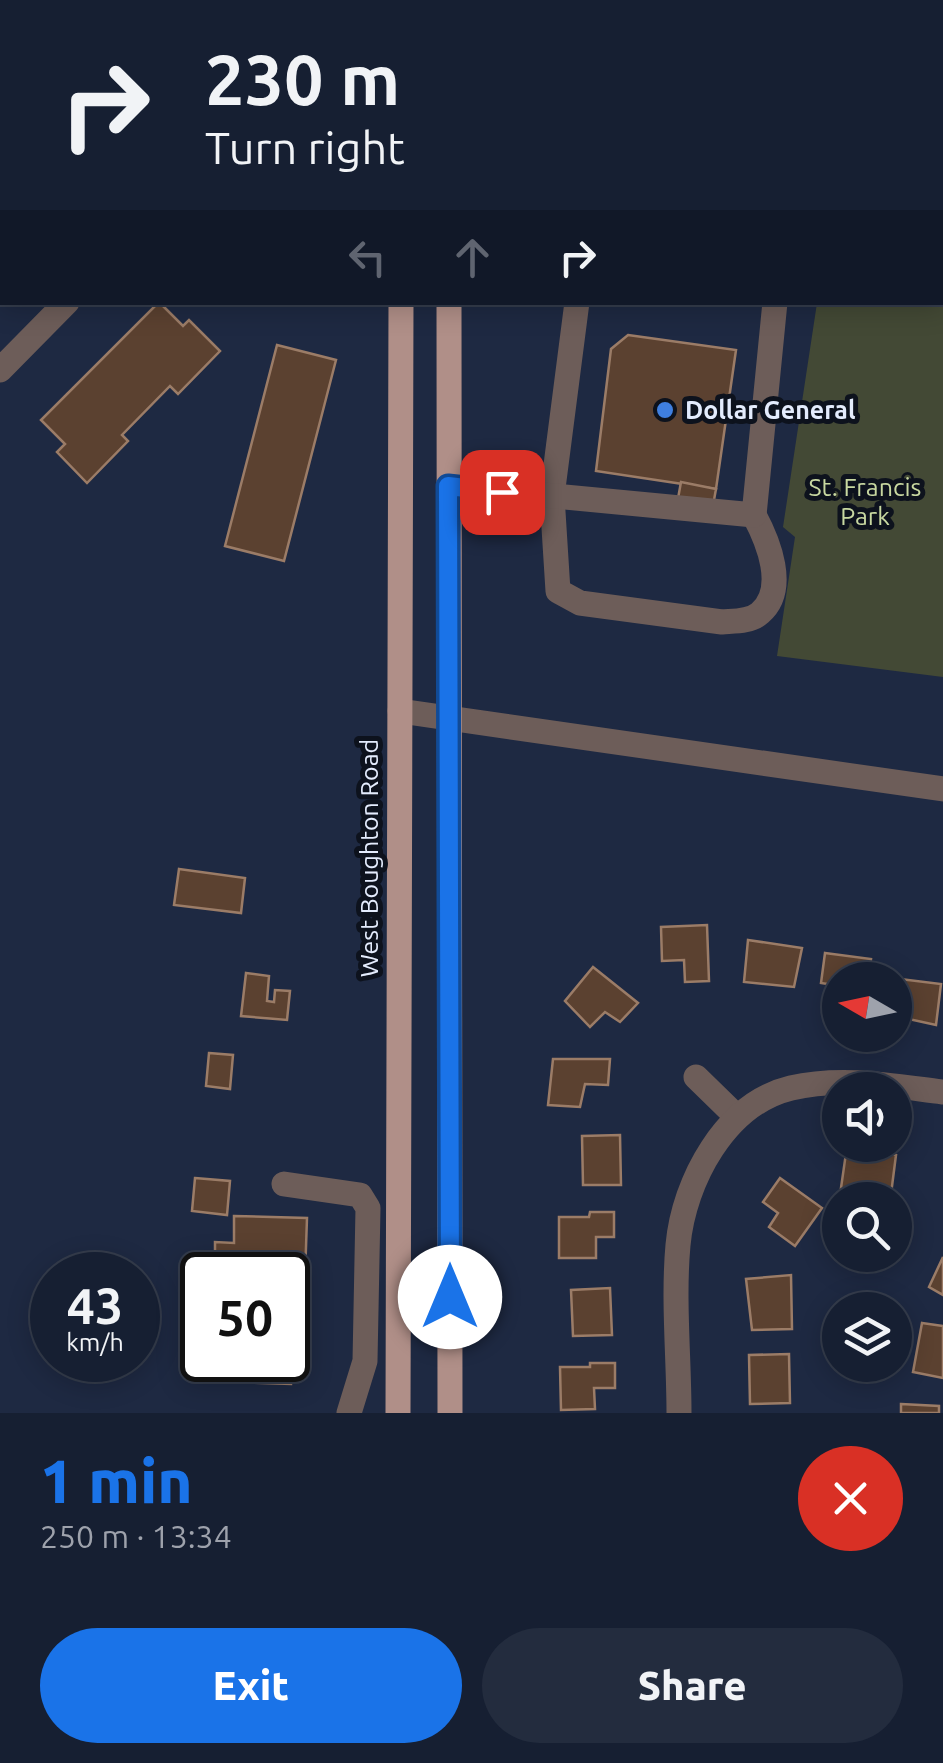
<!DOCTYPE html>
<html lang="en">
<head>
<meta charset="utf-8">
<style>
  body { margin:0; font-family:Ubuntu,sans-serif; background:#232c3e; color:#f1f3f6; height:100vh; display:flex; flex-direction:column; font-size:38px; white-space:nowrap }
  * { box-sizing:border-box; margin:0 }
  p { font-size:32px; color:#9ea2ac }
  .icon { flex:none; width:55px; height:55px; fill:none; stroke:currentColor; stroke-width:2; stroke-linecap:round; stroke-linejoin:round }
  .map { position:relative; height:1413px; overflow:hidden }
  .panel { display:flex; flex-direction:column; background:#161f32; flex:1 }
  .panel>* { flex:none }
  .banner { position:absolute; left:0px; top:0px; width:945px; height:305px; box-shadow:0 5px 25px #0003,0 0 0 2px #353d4d; background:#161f32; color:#f1f3f6; overflow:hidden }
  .needle { width:65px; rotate:279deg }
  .fabs { position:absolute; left:822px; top:962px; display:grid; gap:20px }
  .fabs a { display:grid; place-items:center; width:90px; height:90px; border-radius:50%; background:#161f32; box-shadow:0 5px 25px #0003,0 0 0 2px #353d4d; font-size:50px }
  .speed { position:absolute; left:30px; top:1252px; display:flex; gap:20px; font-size:50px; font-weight:700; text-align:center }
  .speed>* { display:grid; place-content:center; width:130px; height:130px; border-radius:50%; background:#161f32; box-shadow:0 5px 25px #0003,0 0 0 2px #353d4d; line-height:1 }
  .speed small { font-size:25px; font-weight:400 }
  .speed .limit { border:5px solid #111; border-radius:15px; background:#fff; color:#111 }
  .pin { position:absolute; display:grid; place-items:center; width:85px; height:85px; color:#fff; margin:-42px; border-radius:20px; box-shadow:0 5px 15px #0006 }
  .me { position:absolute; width:110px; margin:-55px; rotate:0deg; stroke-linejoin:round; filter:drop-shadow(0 0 8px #0008) }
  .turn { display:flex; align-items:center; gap:35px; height:210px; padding:0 40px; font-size:45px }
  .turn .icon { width:130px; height:130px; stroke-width:2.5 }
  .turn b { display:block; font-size:70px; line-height:85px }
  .lanes { display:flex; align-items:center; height:95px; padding:0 40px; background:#0003; justify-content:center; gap:50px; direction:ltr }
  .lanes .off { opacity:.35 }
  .round { display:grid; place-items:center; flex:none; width:105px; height:105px; border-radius:52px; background:#232c3e }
  .overview { display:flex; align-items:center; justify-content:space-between; height:170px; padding:0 40px }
  h1 { font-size:60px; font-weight:800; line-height:75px; color:#1a73e8 }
  .button { display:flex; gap:20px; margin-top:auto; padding:20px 40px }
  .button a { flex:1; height:115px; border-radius:60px; background:#1a73e8; color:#fff; font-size:40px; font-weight:800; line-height:115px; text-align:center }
  .button a+a { background:#232c3e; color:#f1f3f6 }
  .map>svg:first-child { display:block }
  .green { fill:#434935 }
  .building { fill:#5b4130; stroke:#9b7c67; stroke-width:2.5 }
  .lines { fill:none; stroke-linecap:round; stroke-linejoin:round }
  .minor { stroke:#6d5d59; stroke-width:25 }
  .major { stroke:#b08f88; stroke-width:25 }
  .route-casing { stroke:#114b97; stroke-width:25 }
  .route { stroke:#1a73e8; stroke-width:18 }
  .shop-dot { fill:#3f7fe0; stroke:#0d121d; stroke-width:4 }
  .labels { text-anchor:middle; stroke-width:10; stroke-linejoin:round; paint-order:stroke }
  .poi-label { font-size:25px; font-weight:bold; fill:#e4ecfd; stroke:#0d121d; text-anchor:start }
  .park-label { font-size:25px; fill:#c8d8a1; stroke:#0d121d }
  .street-label { font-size:25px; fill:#e4ecfd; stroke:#0d121d }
</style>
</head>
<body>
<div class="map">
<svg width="943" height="1413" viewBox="0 0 943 1413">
  <rect width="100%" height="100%" fill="#1e2942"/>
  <!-- green -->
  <polygon class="green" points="943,242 943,677 777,656 795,537 783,527 817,303 942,302"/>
  <!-- building -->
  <g class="building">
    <polygon points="159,302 183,326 189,320 220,351 178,394 170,386 122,435 128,441 87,483 57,452 65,444 41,420"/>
    <polygon points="628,335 736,350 716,489 596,471 611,349"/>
    <polygon points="277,345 336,360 284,561 225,546"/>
    <polygon points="681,482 716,489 712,511 677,504"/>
    <polygon points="179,869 245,878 241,913 174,905"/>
    <polygon points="707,925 709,981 685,982 684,960 662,961 661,927"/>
    <polygon points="748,940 802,948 794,987 744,982"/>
    <polygon points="825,953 871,959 868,980 840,980 840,986 821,983"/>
    <polygon points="593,967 638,1003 620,1022 605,1012 590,1027 565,1001"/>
    <polygon points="246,973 269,976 267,1001 274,1002 275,990 290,991 287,1020 241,1016"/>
    <polygon points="892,978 941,984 936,1025 895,1016 895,980"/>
    <polygon points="209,1053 233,1055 230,1089 206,1086"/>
    <polygon points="553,1059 610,1059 608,1085 585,1084 580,1107 548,1105"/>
    <polygon points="620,1135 621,1185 583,1185 582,1136"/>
    <polygon points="860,1150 896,1155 891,1194 841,1188 846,1153 859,1154"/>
    <polygon points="195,1178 230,1181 227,1215 192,1211"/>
    <polygon points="780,1178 822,1208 795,1246 769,1227 778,1213 763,1202"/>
    <polygon points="590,1212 614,1212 614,1237 596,1237 596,1258 559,1258 559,1217 589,1217"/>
    <polygon points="234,1216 307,1218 305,1276 295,1276 291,1384 210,1381 211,1360 288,1360 288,1275 207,1273 207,1260 215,1261 215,1242 234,1243"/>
    <polygon points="943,1257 943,1295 929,1287"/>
    <polygon points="791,1275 792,1329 752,1330 746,1279"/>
    <polygon points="610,1288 612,1335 573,1336 571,1290"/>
    <polygon points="922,1323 943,1326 943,1378 913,1372"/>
    <polygon points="789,1354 790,1403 750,1404 749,1355"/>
    <polygon points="590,1363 615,1363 615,1388 594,1388 595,1409 561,1410 560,1367 590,1367"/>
    <polygon points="901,1404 939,1406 939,1413 901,1413"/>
  </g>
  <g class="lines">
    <!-- minor -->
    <g class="minor">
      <polyline points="768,0 788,2"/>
      <polyline points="535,2 535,0"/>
      <polyline points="676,2 676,0"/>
      <polyline points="939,2 939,0"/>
      <polyline points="942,22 943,22"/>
      <polyline points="942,216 943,216"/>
      <path d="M577,302L552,496L558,591L580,603L722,622C734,621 750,622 760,613C788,589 768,541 754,515"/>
      <polyline points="0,370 67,302"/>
      <polyline points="449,486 754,515 775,302"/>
      <polyline points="400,711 943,789"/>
      <polyline points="696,1077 737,1117"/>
      <polyline points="284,1184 360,1195 368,1208 365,1361 349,1413"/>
      <path d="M679,1413C679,1359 673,1299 678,1245C684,1181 725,1104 791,1088C842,1076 893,1086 943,1092"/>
    </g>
    <!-- major -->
    <g class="major">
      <polyline points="405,0 405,2"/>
      <polyline points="448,0 448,2"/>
      <polyline points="449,302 450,1413"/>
      <polyline points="398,1413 401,302"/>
    </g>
  </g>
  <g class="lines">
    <defs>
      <polyline id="route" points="450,1297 448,486 502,492"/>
    </defs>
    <!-- route casing -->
    <use href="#route" class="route-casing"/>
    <!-- route -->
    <use href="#route" class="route"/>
  </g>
  <!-- markers -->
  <circle class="shop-dot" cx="665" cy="410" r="10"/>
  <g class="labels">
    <!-- poi labels -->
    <g class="poi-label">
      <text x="685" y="419">Dollar General</text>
    </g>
    <!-- park labels -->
    <g class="park-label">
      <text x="865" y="496">St. Francis<tspan x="865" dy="29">Park</tspan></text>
    </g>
    <!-- street labels -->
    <g class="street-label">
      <text transform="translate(369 858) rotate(-90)" y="9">West Boughton Road</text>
    </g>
  </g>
</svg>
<div class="fabs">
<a><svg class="needle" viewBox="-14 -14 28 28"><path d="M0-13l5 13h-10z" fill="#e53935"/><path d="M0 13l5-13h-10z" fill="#9ea2ac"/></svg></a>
<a><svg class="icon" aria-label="sound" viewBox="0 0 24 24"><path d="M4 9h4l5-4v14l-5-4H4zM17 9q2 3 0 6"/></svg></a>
<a><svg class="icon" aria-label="search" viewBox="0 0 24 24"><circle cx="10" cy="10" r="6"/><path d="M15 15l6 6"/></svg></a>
<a><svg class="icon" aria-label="layers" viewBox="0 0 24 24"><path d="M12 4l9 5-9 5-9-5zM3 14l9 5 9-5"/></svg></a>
</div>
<div class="speed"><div>43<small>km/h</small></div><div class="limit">50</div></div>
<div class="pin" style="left:502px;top:492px;background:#d93025"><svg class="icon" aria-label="arrive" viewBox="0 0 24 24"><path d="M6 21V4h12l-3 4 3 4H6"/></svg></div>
<svg class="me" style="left:450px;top:1297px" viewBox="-20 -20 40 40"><circle r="19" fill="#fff"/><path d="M0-13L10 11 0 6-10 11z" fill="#1a73e8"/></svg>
<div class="banner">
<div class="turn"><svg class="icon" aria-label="right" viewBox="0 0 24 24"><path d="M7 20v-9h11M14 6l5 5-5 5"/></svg><div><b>230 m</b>Turn right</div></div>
<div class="lanes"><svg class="icon off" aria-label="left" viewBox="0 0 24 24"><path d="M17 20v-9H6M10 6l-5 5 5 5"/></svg><svg class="icon off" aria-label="ahead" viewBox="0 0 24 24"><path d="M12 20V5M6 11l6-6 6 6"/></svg><svg class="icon" aria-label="right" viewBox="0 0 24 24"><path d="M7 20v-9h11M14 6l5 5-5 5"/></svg></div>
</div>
</div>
<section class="panel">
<div class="overview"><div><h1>1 min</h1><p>250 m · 13:34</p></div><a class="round" style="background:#d93025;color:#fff"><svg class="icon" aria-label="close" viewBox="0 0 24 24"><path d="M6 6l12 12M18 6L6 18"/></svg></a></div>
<div class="button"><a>Exit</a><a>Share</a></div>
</section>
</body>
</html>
